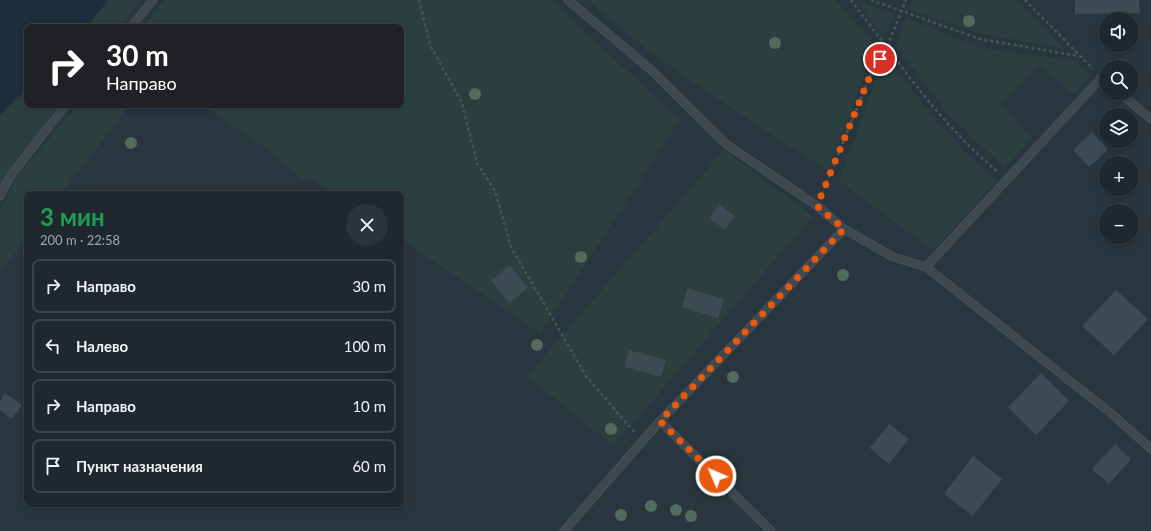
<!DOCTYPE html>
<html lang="ru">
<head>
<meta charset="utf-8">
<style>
  body { margin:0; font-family:Lato,sans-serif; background:#2c343b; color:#f1f3f6; height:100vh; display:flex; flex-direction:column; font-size:15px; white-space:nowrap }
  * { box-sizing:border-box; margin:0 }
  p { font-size:13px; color:#a1a6aa }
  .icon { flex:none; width:22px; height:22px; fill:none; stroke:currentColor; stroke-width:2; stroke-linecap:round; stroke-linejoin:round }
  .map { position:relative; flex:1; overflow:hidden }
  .panel { position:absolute; left:24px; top:191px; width:380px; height:316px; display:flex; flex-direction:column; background:#1f282f; border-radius:8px; box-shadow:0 2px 6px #0003,0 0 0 1px #3c444b }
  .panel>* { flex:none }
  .guide { position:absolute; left:24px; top:24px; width:380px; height:84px; border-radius:8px; box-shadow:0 2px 6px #0003,0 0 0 1px #3c444b; background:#202124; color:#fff; overflow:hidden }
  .fabs { position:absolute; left:1099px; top:12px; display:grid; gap:8px }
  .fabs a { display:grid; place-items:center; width:40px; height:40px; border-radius:50%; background:#1f282f; box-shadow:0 2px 6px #0003,0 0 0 1px #3c444b; font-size:20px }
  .pin { position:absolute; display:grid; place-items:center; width:34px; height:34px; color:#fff; margin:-17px; border:2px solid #fff; border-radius:50%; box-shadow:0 1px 4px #0007 }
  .me { position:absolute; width:44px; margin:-22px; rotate:315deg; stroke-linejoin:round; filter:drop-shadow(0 0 3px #0008) }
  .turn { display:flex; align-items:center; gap:14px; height:84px; padding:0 16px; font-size:18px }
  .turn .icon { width:52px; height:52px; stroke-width:2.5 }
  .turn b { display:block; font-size:28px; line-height:34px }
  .round { display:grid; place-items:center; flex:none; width:42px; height:42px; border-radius:21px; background:#2c343b }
  .overview { display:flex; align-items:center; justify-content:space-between; height:68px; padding:0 16px }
  h1 { font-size:24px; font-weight:700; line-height:30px; color:#1e9e55 }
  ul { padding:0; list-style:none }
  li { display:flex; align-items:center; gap:12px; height:54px; margin:0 8px 6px; padding:0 8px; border:2px solid #3c444b; border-radius:8px }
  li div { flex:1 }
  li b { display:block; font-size:15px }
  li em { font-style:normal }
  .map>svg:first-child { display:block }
  .green { fill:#2b403e }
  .water { fill:#1d2f3c }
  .building { fill:#3c4b54 }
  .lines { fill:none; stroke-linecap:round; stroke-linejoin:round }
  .service-casing { stroke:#475158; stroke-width:9 }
  .path { stroke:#445856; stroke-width:2.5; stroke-dasharray:3 3; stroke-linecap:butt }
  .service { stroke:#3d484f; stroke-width:7 }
  .tree { fill:#526b5d }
  .route { stroke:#ea580c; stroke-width:7; stroke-dasharray:0 12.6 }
</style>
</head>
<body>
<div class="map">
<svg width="1151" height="531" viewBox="0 0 1151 531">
  <rect width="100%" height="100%" fill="#29363f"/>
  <!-- green -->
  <g class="green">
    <polygon points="108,0 142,0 120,27 87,27"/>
    <polygon points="164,0 551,0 680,120 540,333 401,239 401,194 334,194 308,177 305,181 267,149 202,105 401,105 401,27 142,27"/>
    <polygon points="588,0 836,0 877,47 866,69 829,171 758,126 654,55"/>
    <polygon points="856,0 895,14 884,36"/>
    <polygon points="913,0 1016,0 1064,49 979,33 908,9"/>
    <polygon points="907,18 980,48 1076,61 1091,77 1073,94 1039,64 1001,105 1032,138 1005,168 948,114 896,45"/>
    <polygon points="888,59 937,122 977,164 997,181 933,250 839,181 878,74"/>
    <polygon points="27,88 27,105 59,105 8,173 0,187 0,115"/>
    <polygon points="78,105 130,105 61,194 27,194 27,237 0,272 0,211 17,177"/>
    <polygon points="724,150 813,216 613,446 527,376"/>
  </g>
  <!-- water -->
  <polygon class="water" points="0,0 108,0 87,27 27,27 27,88 0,115"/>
  <!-- building -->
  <g class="building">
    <polygon points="1075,0 1139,0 1140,13 1075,14"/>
    <polygon points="1092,132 1108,149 1089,167 1073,150"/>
    <polygon points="719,204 735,216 725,230 709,218"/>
    <polygon points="510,265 528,288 509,303 491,280"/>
    <polygon points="688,288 724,299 718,318 682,307"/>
    <polygon points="1116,290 1148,319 1114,355 1082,326"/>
    <polygon points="629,350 666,360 661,377 624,367"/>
    <polygon points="1041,373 1069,401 1036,435 1008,407"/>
    <polygon points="5,393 22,405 12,419 0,410 0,401"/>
    <polygon points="889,424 909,439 889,464 870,448"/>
    <polygon points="1115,444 1131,459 1109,484 1092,469"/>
    <polygon points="973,456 1002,479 973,516 944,494"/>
  </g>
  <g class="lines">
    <defs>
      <g id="service">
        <polyline points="568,0 651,70 726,144 817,206 844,229 893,257 926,267 1113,415 1151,449"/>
        <polyline points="131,27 153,0"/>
        <polyline points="1120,93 1151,119"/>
        <polyline points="0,196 11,175 66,105"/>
        <polyline points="926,267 1102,77 1106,81"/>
        <polyline points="660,421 771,531"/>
        <polyline points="564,531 660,421 844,229"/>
      </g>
    </defs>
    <!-- service casing -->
    <use href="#service" class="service-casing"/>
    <!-- path -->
    <g class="path">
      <polyline points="419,0 430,45 462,103 477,163 495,191 511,247 586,376 634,432"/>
      <path d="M851,0C896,59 941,125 998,172"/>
      <polyline points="871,0 980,39 1079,56"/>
      <polyline points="1025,0 1093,69"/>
      <polyline points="822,194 872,71 887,47 906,0"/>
    </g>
    <!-- service -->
    <use href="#service" class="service"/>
  </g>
  <!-- trees -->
  <g class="tree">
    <circle cx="969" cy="21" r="6"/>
    <circle cx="775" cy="43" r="6"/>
    <circle cx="475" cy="94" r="6"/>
    <circle cx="131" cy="143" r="6"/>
    <circle cx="581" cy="257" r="6"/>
    <circle cx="843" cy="275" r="6"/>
    <circle cx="537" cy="345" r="6"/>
    <circle cx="733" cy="377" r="6"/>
    <circle cx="611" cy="429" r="6"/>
    <circle cx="651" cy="506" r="6"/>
    <circle cx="676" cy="510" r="6"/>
    <circle cx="621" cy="515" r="6"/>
    <circle cx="691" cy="516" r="6"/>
  </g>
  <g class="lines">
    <!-- route -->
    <polyline class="route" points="716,476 660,421 844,229 817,206 872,71 880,59"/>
  </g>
</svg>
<div class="fabs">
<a><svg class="icon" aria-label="sound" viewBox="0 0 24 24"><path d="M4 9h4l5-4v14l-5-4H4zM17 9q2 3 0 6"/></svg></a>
<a><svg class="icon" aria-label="search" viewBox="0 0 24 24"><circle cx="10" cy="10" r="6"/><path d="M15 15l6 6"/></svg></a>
<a><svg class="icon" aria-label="layers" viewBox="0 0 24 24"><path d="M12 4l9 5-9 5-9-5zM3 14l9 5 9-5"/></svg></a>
<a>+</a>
<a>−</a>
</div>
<div class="pin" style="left:880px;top:59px;background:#d93025"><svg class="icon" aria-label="arrive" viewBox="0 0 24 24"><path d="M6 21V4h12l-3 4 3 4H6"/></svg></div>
<svg class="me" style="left:716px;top:476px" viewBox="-20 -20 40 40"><circle r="17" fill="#ea580c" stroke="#fff" stroke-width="3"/><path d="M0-11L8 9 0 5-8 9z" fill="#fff"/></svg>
<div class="guide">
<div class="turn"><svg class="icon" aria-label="right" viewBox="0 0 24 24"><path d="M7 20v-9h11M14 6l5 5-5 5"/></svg><div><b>30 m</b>Направо</div></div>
</div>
<section class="panel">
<div class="overview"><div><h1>3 мин</h1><p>200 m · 22:58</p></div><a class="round"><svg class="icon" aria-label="close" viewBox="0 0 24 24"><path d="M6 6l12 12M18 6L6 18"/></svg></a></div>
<ul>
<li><svg class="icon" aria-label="right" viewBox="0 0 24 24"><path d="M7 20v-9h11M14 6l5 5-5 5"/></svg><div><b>Направо</b></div><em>30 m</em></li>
<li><svg class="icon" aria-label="left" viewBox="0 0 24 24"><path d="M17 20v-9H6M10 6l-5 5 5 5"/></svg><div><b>Налево</b></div><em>100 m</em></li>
<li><svg class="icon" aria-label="right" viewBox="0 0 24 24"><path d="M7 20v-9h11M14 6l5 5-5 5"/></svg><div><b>Направо</b></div><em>10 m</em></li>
<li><svg class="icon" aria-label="arrive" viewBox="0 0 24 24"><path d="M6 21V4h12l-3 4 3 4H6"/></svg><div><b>Пункт назначения</b></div><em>60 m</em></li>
</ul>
</section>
</div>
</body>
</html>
